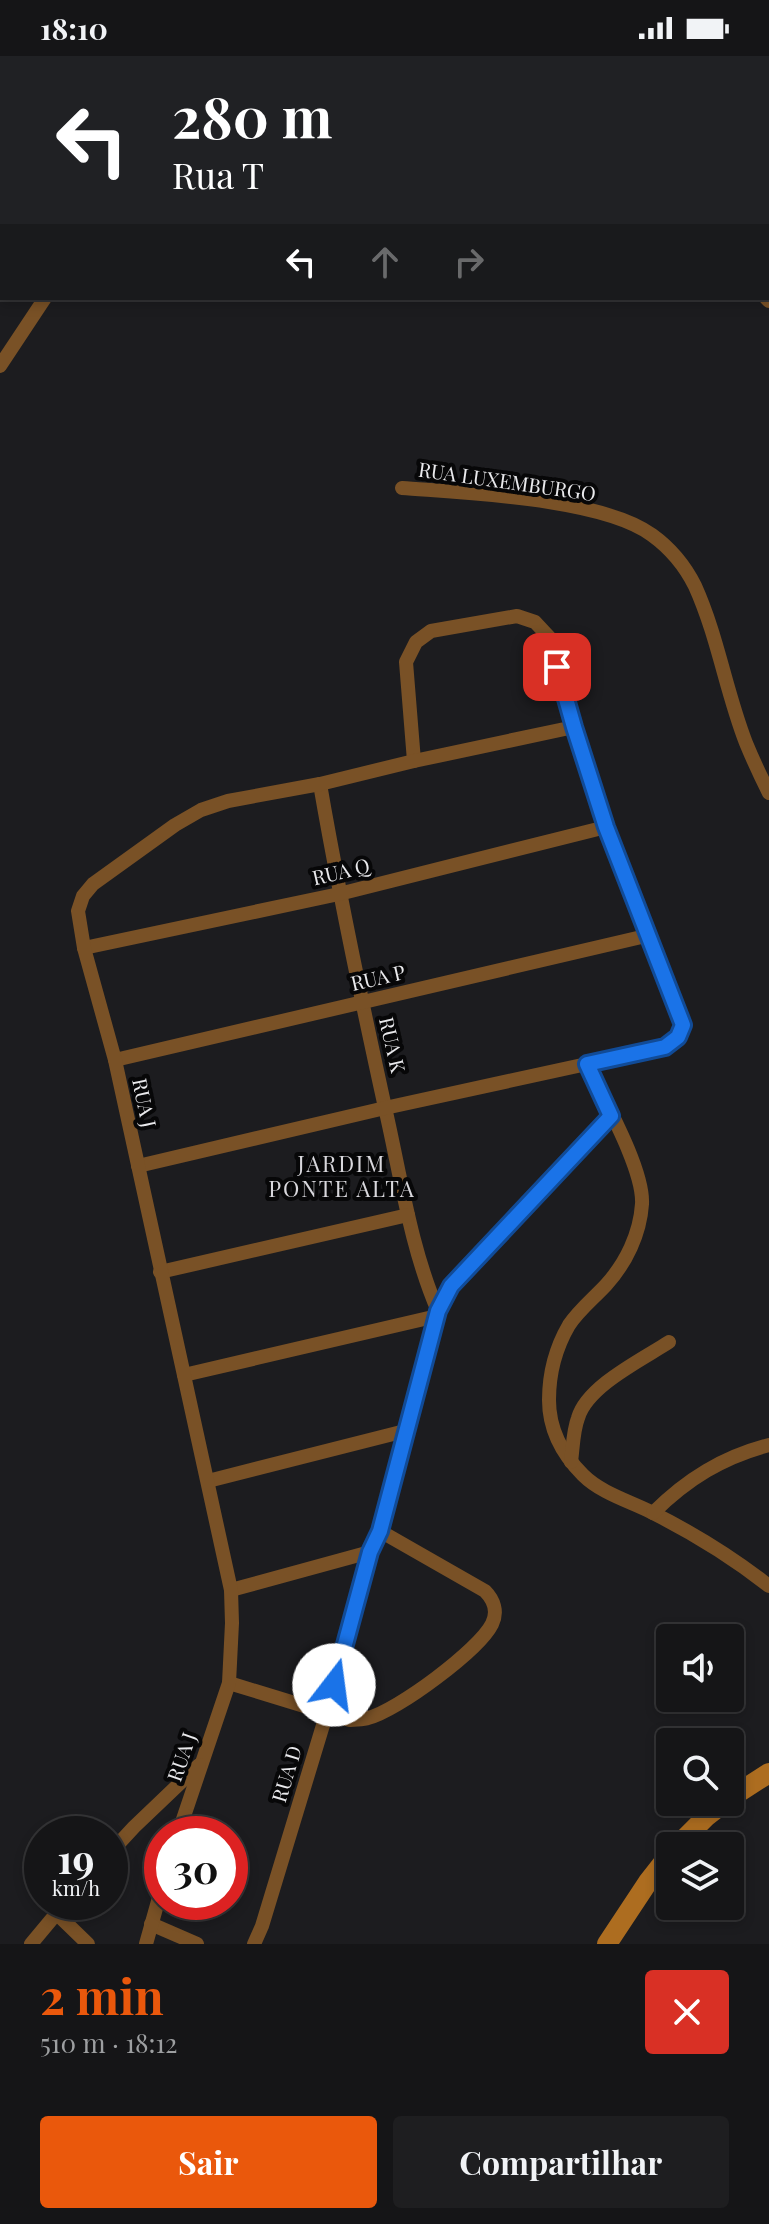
<!DOCTYPE html>
<html lang="pt">
<head>
<meta charset="utf-8">
<style>
  body { margin:0; font-family:"Playfair Display",serif; background:#1e1e20; color:#f1f3f6; height:100vh; display:flex; flex-direction:column; font-size:30px; white-space:nowrap }
  * { box-sizing:border-box; margin:0 }
  p { font-size:26px; color:#9d9fa1 }
  .icon { flex:none; width:44px; height:44px; fill:none; stroke:currentColor; stroke-width:2; stroke-linecap:round; stroke-linejoin:round }
  .map { position:relative; height:1888px; overflow:hidden }
  .side { display:flex; flex-direction:column; background:#151517; flex:1 }
  .side>* { flex:none }
  .banner { position:absolute; left:0px; top:0px; width:770px; height:244px; box-shadow:0 4px 12px #0003,0 0 0 2px #343436; background:#202124; color:#fff; overflow:hidden }
  .tools { position:absolute; left:656px; top:1568px; display:grid; gap:16px }
  .tools a { display:grid; place-items:center; width:88px; height:88px; border-radius:8px; background:#151517; box-shadow:0 4px 12px #0003,0 0 0 2px #343436; font-size:40px }
  .speed { position:absolute; left:24px; top:1760px; display:flex; gap:16px; font-size:40px; font-weight:700; text-align:center }
  .speed>* { display:grid; place-content:center; width:104px; height:104px; border-radius:50%; background:#151517; box-shadow:0 4px 12px #0003,0 0 0 2px #343436; line-height:1 }
  .speed small { font-size:20px; font-weight:400 }
  .speed .limit { border:12px solid #d22; background:#fff; color:#111 }
  .pin { position:absolute; display:grid; place-items:center; width:68px; height:68px; color:#fff; margin:-34px; border-radius:16px; box-shadow:0 4px 12px #0006 }
  .me { position:absolute; width:88px; margin:-44px; rotate:15deg; stroke-linejoin:round; filter:drop-shadow(0 0 6px #0008) }
  .turn { display:flex; align-items:center; gap:28px; height:168px; padding:0 40px; font-size:36px }
  .turn .icon { width:104px; height:104px; stroke-width:2.5 }
  .turn b { display:block; font-size:56px; line-height:68px }
  .lanes { display:flex; align-items:center; height:76px; padding:0 40px; background:#0003; justify-content:center; gap:40px; direction:ltr }
  .lanes .off { opacity:.35 }
  .round { display:grid; place-items:center; flex:none; width:84px; height:84px; border-radius:8px; background:#1e1e20 }
  .summary { display:flex; align-items:center; justify-content:space-between; height:136px; padding:0 40px }
  h1 { font-size:48px; font-weight:700; line-height:60px; color:#ea580c }
  .action { display:flex; gap:16px; margin-top:auto; padding:16px 40px }
  .action a { flex:1; height:92px; border-radius:8px; background:#ea580c; color:#fff; font-size:32px; font-weight:700; line-height:92px; text-align:center }
  .action a+a { background:#1e1e20; color:#f1f3f6 }
  .status { display:flex; justify-content:space-between; align-items:center; height:56px; padding:0 40px; background:#151517; direction:ltr }
  .status svg { height:22px; fill:currentColor }
  .map>svg:first-child { display:block }
  .lines { fill:none; stroke-linecap:round; stroke-linejoin:round }
  .street { stroke:#795126; stroke-width:14 }
  .secondary { stroke:#ad6d20; stroke-width:20 }
  .route-casing { stroke:#114b97; stroke-width:20 }
  .route { stroke:#1a73e8; stroke-width:14 }
  .labels { text-anchor:middle; stroke-width:8; stroke-linejoin:round; paint-order:stroke }
  .street-label { font-size:20px; fill:#e9e9ec; stroke:#070708 }
  .neighbourhood-label { font-size:22px; letter-spacing:2px; fill:#d8d7dc; stroke:#070708 }
</style>
</head>
<body>
<div class="status"><b>18:10</b><svg viewBox="0 0 49 12"><path d="M0 12V9h3v3zM5 12V6h3v6zM10 12V3h3v9zM15 12V0h3v12zM26 1h20v11H26zM47 4h2v5h-2z"/></svg></div>
<div class="map">
<svg width="769" height="1888" viewBox="0 0 769 1888">
  <rect width="100%" height="100%" fill="#1c1c1f"/>
  <g class="lines">
    <!-- street -->
    <g class="street">
      <polyline points="0,144 2,146"/>
      <polyline points="766,242 769,245"/>
      <polyline points="0,310 45,242"/>
      <path d="M402,432C465,437 602,442 652,479C670,492 685,510 695,530C718,581 726,636 746,687C753,704 761,721 769,737"/>
      <path d="M320,728C339,838 362,947 386,1056C401,1122 411,1193 438,1255"/>
      <polyline points="84,892 339,838 606,771"/>
      <polyline points="115,1004 650,879"/>
      <path d="M587,1008C603,1042 644,1113 642,1148C640,1178 626,1207 606,1229C594,1242 579,1254 569,1269C555,1293 549,1316 549,1344C549,1373 562,1398 583,1419C601,1437 629,1445 651,1456C693,1477 732,1501 769,1530"/>
      <polyline points="138,1110 385,1052 665,991 678,981 683,969 606,771 574,671 549,581 535,566 517,560 431,575 416,586 406,606 414,705"/>
      <polyline points="160,1216 408,1159"/>
      <polyline points="184,1319 437,1260"/>
      <path d="M571,1406C573,1391 573,1375 578,1362C587,1330 643,1303 669,1286"/>
      <polyline points="208,1425 405,1375"/>
      <path d="M653,1457C687,1423 723,1401 769,1389"/>
      <polyline points="231,1534 370,1496"/>
      <path d="M229,1627L350,1664C356,1663 363,1664 368,1662C397,1655 479,1594 492,1568C498,1556 494,1544 485,1535L380,1475"/>
      <polyline points="178,1778 229,1627 232,1567 231,1534 115,1004 84,892 78,855 83,840 93,828 175,769 201,754 228,745 320,728 414,705 574,671"/>
      <polyline points="110,1797 134,1771 199,1709"/>
      <polyline points="56,1857 88,1888"/>
      <polyline points="151,1868 197,1888"/>
      <polyline points="31,1888 66,1846"/>
      <polyline points="146,1888 162,1831"/>
      <polyline points="254,1888 262,1870 327,1656 370,1496 380,1475 438,1255 451,1230 611,1060"/>
    </g>
    <!-- secondary -->
    <g class="secondary">
      <polyline points="204,2 206,0"/>
      <polyline points="0,5 2,6"/>
      <polyline points="768,75 769,75"/>
      <polyline points="730,1742 769,1717"/>
      <polyline points="677,1790 707,1760 725,1746"/>
      <polyline points="607,1888 648,1826 670,1798"/>
    </g>
  </g>
  <g class="lines">
    <defs>
      <polyline id="route" points="334,1629 370,1496 380,1475 438,1255 451,1230 611,1060 587,1008 665,991 678,981 683,969 606,771 574,671 557,611"/>
    </defs>
    <!-- route casing -->
    <use href="#route" class="route-casing"/>
    <!-- route -->
    <use href="#route" class="route"/>
  </g>
  <g class="labels">
    <!-- street labels -->
    <g class="street-label">
      <text transform="translate(507 426) rotate(8)" y="7">RUA LUXEMBURGO</text>
      <text transform="translate(341 816) rotate(-13)" y="7">RUA Q</text>
      <text transform="translate(378 922) rotate(-13)" y="7">RUA P</text>
      <text transform="translate(392 989) rotate(77)" y="7">RUA K</text>
      <text transform="translate(144 1047) rotate(78)" y="7">RUA J</text>
      <text transform="translate(182 1701) rotate(-71)" y="7">RUA J</text>
      <text transform="translate(287 1718) rotate(-73)" y="7">RUA D</text>
    </g>
    <!-- neighbourhood labels -->
    <g class="neighbourhood-label">
      <text x="342" y="1116">JARDIM<tspan x="342" dy="25">PONTE ALTA</tspan></text>
    </g>
  </g>
</svg>
<div class="tools">
<a><svg class="icon" aria-label="sound" viewBox="0 0 24 24"><path d="M4 9h4l5-4v14l-5-4H4zM17 9q2 3 0 6"/></svg></a>
<a><svg class="icon" aria-label="search" viewBox="0 0 24 24"><circle cx="10" cy="10" r="6"/><path d="M15 15l6 6"/></svg></a>
<a><svg class="icon" aria-label="layers" viewBox="0 0 24 24"><path d="M12 4l9 5-9 5-9-5zM3 14l9 5 9-5"/></svg></a>
</div>
<div class="speed"><div>19<small>km/h</small></div><div class="limit">30</div></div>
<div class="pin" style="left:557px;top:611px;background:#d93025"><svg class="icon" aria-label="arrive" viewBox="0 0 24 24"><path d="M6 21V4h12l-3 4 3 4H6"/></svg></div>
<svg class="me" style="left:334px;top:1629px" viewBox="-20 -20 40 40"><circle r="19" fill="#fff"/><path d="M0-13L10 11 0 6-10 11z" fill="#1a73e8"/></svg>
<div class="banner">
<div class="turn"><svg class="icon" aria-label="left" viewBox="0 0 24 24"><path d="M17 20v-9H6M10 6l-5 5 5 5"/></svg><div><b>280 m</b>Rua T</div></div>
<div class="lanes"><svg class="icon" aria-label="left" viewBox="0 0 24 24"><path d="M17 20v-9H6M10 6l-5 5 5 5"/></svg><svg class="icon off" aria-label="ahead" viewBox="0 0 24 24"><path d="M12 20V5M6 11l6-6 6 6"/></svg><svg class="icon off" aria-label="right" viewBox="0 0 24 24"><path d="M7 20v-9h11M14 6l5 5-5 5"/></svg></div>
</div>
</div>
<section class="side">
<div class="summary"><div><h1>2 min</h1><p>510 m · 18:12</p></div><a class="round" style="background:#d93025;color:#fff"><svg class="icon" aria-label="close" viewBox="0 0 24 24"><path d="M6 6l12 12M18 6L6 18"/></svg></a></div>
<div class="action"><a>Sair</a><a>Compartilhar</a></div>
</section>
</body>
</html>
